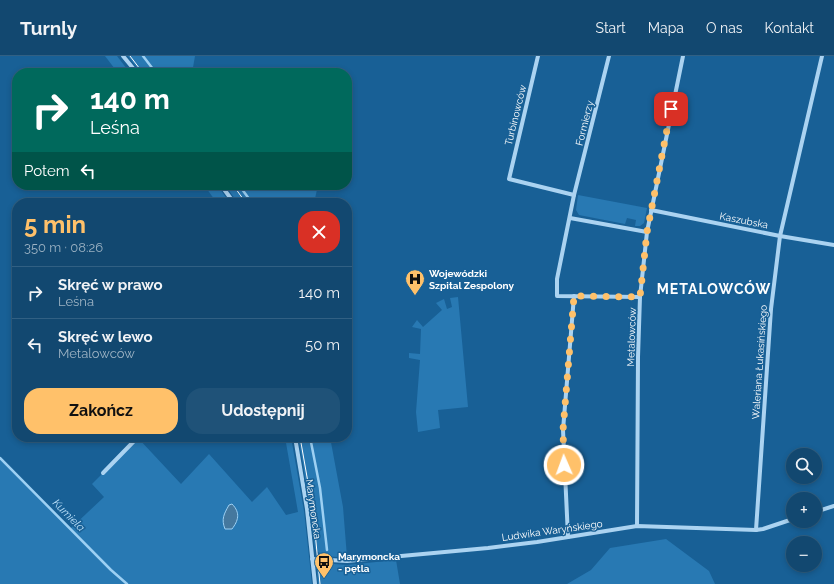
<!DOCTYPE html>
<html lang="pl">
<head>
<meta charset="utf-8">
<style>
  body { margin:0; font-family:Raleway,sans-serif; background:#1f5278; color:#f1f3f6; height:100vh; display:flex; flex-direction:column; font-size:15px; white-space:nowrap }
  * { box-sizing:border-box; margin:0 }
  p { font-size:13px; color:#9cb2c3 }
  .icon { flex:none; width:22px; height:22px; fill:none; stroke:currentColor; stroke-width:2; stroke-linecap:round; stroke-linejoin:round }
  .map { position:relative; flex:1; overflow:hidden }
  .details { position:absolute; left:12px; top:142px; width:340px; height:244px; display:flex; flex-direction:column; background:#124870; border-radius:16px; box-shadow:0 2px 6px #0003,0 0 0 1px #316083 }
  .details>* { flex:none }
  .hud { position:absolute; left:12px; top:12px; width:340px; height:122px; border-radius:16px; box-shadow:0 2px 6px #0003,0 0 0 1px #316083; background:#00695c; color:#fff; overflow:hidden }
  .controls { position:absolute; left:786px; top:392px; display:grid; gap:8px }
  .controls a { display:grid; place-items:center; width:36px; height:36px; border-radius:50%; background:#124870; box-shadow:0 2px 6px #0003,0 0 0 1px #316083; font-size:20px }
  .pin { position:absolute; display:grid; place-items:center; width:34px; height:34px; color:#fff; margin:-17px; border-radius:8px; box-shadow:0 2px 6px #0006 }
  .me { position:absolute; width:44px; margin:-22px; rotate:358deg; stroke-linejoin:round; filter:drop-shadow(0 0 3px #0008) }
  .turn { display:flex; align-items:center; gap:14px; height:84px; padding:0 12px; font-size:18px }
  .turn .icon { width:52px; height:52px; stroke-width:2.5 }
  .turn b { display:block; font-size:28px; line-height:34px }
  .then { display:flex; align-items:center; height:38px; padding:0 12px; background:#0003; gap:8px; font-size:15px }
  .round { display:grid; place-items:center; flex:none; width:42px; height:42px; border-radius:16px; background:#1f5278 }
  .head { display:flex; align-items:center; justify-content:space-between; height:68px; padding:0 12px }
  h1 { font-size:24px; font-weight:700; line-height:30px; color:#ffc16a }
  .action { display:flex; gap:8px; margin-top:auto; padding:8px 12px }
  .action a { flex:1; height:46px; border-radius:16px; background:#ffc16a; color:#111; font-size:16px; font-weight:700; line-height:46px; text-align:center }
  .action a+a { background:#1f5278; color:#f1f3f6 }
  ul { padding:0; list-style:none }
  li { display:flex; align-items:center; gap:12px; height:52px; padding:0 12px; border-top:1px solid #316083 }
  li div { flex:1 }
  li b { display:block; font-size:15px }
  li em { font-style:normal }
  header { display:flex; align-items:center; gap:24px; box-sizing:border-box; height:56px; padding:0 20px; background:#124870; border-bottom:1px solid #316083 }
  header strong { font-size:19px }
  nav { display:flex; gap:22px; margin-inline-start:auto; font-size:14px }
  .map>svg:first-child { display:block }
  .green { fill:#2879b3 }
  .water { fill:#45789e; stroke:#9dd0f3 }
  .lines { fill:none; stroke-linecap:round; stroke-linejoin:round }
  .stream { stroke:#9dd0f3; stroke-width:2.5 }
  .street { stroke:#abd3f1; stroke-width:4 }
  .tram { stroke:#fff; stroke-width:1 }
  .route { stroke:#ffc16a; stroke-width:7; stroke-dasharray:0 12.6 }
  .labels { text-anchor:middle; stroke-width:3; stroke-linejoin:round; paint-order:stroke }
  .street-label { font-size:10px; fill:#fff; stroke:#186096 }
  .poi-label { font-size:10px; font-weight:bold; fill:#fff; stroke:#186096; text-anchor:start }
  .water-label { font-size:11px; font-style:italic; fill:#b7ddf7; stroke:#186096 }
  .district-label { font-size:14px; font-weight:bold; letter-spacing:1px; fill:#fff; stroke:#186096 }
</style>
</head>
<body>
<header>
<strong>Turnly</strong>
<nav><a>Start</a><a>Mapa</a><a>O nas</a><a>Kontakt</a></nav>
</header>
<div class="map">
<svg width="834" height="528" viewBox="0 0 834 528">
  <rect width="100%" height="100%" fill="#186096"/>
  <!-- green -->
  <g class="green">
    <polygon points="105,0 117,0 130,17 118,17"/>
    <polygon points="128,0 195,0 192,17 141,17"/>
    <polygon points="204,129 217,129 230,147 217,147"/>
    <polygon points="225,129 318,129 314,147 238,147"/>
    <polygon points="578,139 647,152 644,167 640,170 635,170 636,164 627,162 625,168 579,159 576,154"/>
    <polygon points="458,241 468,351 438,354 440,372 418,376 416,356 420,304 409,302 409,297 420,298 421,273 412,271 417,264 423,271 442,254 436,247 444,243 447,253 452,251 450,242"/>
    <polygon points="285,381 291,381 304,455 312,528 0,528 0,402 70,473 104,441 92,428 138,382 181,428 209,398 252,446 267,431 286,459 298,456"/>
    <path d="M298,381H330L343,451L347,501C337,501 322,502 315,493L303,408Z"/>
    <polygon points="666,483 709,515 715,528 567,528 591,514 610,492"/>
    <polygon points="396,504 400,528 318,528 317,513 322,507 347,509"/>
  </g>
  <!-- water -->
  <path class="water" d="M232,448C241,457 238,465 232,473H225C221,463 224,458 229,449Z"/>
  <g class="lines">
    <!-- stream -->
    <g class="stream">
      <polyline points="143,0 156,17"/>
      <polyline points="239,129 252,147"/>
      <polyline points="310,381 320,432 327,494"/>
      <polyline points="0,402 111,514 127,528"/>
    </g>
    <!-- street -->
    <g class="street">
      <polyline points="123,0 137,17"/>
      <polyline points="538,0 509,123 574,139"/>
      <polyline points="609,0 574,139 557,223 557,240 640,241"/>
      <polyline points="221,129 234,147"/>
      <polyline points="651,154 780,180 834,189"/>
      <polyline points="570,162 647,176"/>
      <polyline points="295,381 307,453 315,528"/>
      <polyline points="103,417 138,381"/>
      <polyline points="815,456 834,450"/>
      <polyline points="637,470 638,301 640,241 647,176 683,0"/>
      <polyline points="756,474 771,253 780,180 822,0"/>
      <polyline points="568,481 563,374 574,240"/>
      <polyline points="312,503 347,505 488,492 537,486 637,470 756,474 763,473 793,463"/>
    </g>
    <!-- tram -->
    <g class="tram">
      <polyline points="130,0 143,17"/>
      <polyline points="233,129 246,147"/>
      <polyline points="300,381 313,455 320,528"/>
    </g>
  </g>
  <g class="lines">
    <!-- route -->
    <polyline class="route" points="564,409 563,374 574,240 640,241 647,176 671,53"/>
  </g>
  <!-- icons -->
  <defs>
    <symbol id="hospital-pin" viewBox="-11 -11 22 30"><path d="M0 17L-7.5 6A9.5 9.5 0 1 1 7.5 6Z" fill="#ffc16a" stroke="#186096"/><path d="M-5-5h3v3.5h4V-5h3V5h-3V1.5h-4V5h-3Z" fill="#111"/></symbol>
    <symbol id="bus-pin" viewBox="-11 -11 22 30"><path d="M0 17L-7.5 6A9.5 9.5 0 1 1 7.5 6Z" fill="#ffc16a" stroke="#186096"/><path d="M-5-6H5V4H4V6H2V4H-2V6H-4V4H-5ZM-3.5-4V0h7V-4ZM-3.5 1.2v1.5H-2V1.2ZM2 1.2v1.5H3.5V1.2Z" fill="#111"/></symbol>
  </defs>
  <g fill-rule="evenodd">
    <use href="#hospital-pin" x="404" y="212" width="22" height="30"/>
    <use href="#bus-pin" x="313" y="495" width="22" height="30"/>
  </g>
  <g class="labels">
    <!-- street labels -->
    <g class="street-label">
      <text transform="translate(515 59) rotate(-76)" y="4">Turbinowców</text>
      <text transform="translate(584 67) rotate(-76)" y="4">Formierzy</text>
      <text transform="translate(744 164) rotate(11)" y="4">Kaszubska</text>
      <text transform="translate(631 281) rotate(-88)" y="4">Metalowców</text>
      <text transform="translate(759 306) rotate(-86)" y="4">Waleriana Łukasińskiego</text>
      <text transform="translate(314 453) rotate(82)" y="4">Marymoncka</text>
      <text transform="translate(552 474) rotate(-8)" y="4">Ludwika Waryńskiego</text>
    </g>
    <!-- poi labels -->
    <g class="poi-label">
      <text x="429" y="221">Wojewódzki<tspan x="429" dy="12">Szpital Zespolony</tspan></text>
      <text x="338" y="504">Marymoncka<tspan x="338" dy="12">- pętla</tspan></text>
    </g>
    <!-- water labels -->
    <g class="water-label">
      <text transform="translate(69 459) rotate(45)" y="4">Kumiela</text>
    </g>
    <!-- district labels -->
    <g class="district-label">
      <text x="714" y="238">METALOWCÓW</text>
    </g>
  </g>
</svg>
<div class="controls">
<a><svg class="icon" aria-label="search" viewBox="0 0 24 24"><circle cx="10" cy="10" r="6"/><path d="M15 15l6 6"/></svg></a>
<a>+</a>
<a>−</a>
</div>
<div class="pin" style="left:671px;top:53px;background:#d93025"><svg class="icon" aria-label="arrive" viewBox="0 0 24 24"><path d="M6 21V4h12l-3 4 3 4H6"/></svg></div>
<svg class="me" style="left:564px;top:409px" viewBox="-20 -20 40 40"><circle r="17" fill="#ffc16a" stroke="#fff" stroke-width="3"/><path d="M0-11L8 9 0 5-8 9z" fill="#fff"/></svg>
<div class="hud">
<div class="turn"><svg class="icon" aria-label="right" viewBox="0 0 24 24"><path d="M7 20v-9h11M14 6l5 5-5 5"/></svg><div><b>140 m</b>Leśna</div></div>
<div class="then">Potem<svg class="icon" aria-label="left" viewBox="0 0 24 24"><path d="M17 20v-9H6M10 6l-5 5 5 5"/></svg></div>
</div>
<section class="details">
<div class="head"><div><h1>5 min</h1><p>350 m · 08:26</p></div><a class="round" style="background:#d93025;color:#fff"><svg class="icon" aria-label="close" viewBox="0 0 24 24"><path d="M6 6l12 12M18 6L6 18"/></svg></a></div>
<ul>
<li><svg class="icon" aria-label="right" viewBox="0 0 24 24"><path d="M7 20v-9h11M14 6l5 5-5 5"/></svg><div><b>Skręć w prawo</b><p>Leśna</p></div><em>140 m</em></li>
<li><svg class="icon" aria-label="left" viewBox="0 0 24 24"><path d="M17 20v-9H6M10 6l-5 5 5 5"/></svg><div><b>Skręć w lewo</b><p>Metalowców</p></div><em>50 m</em></li>
</ul>
<div class="action"><a>Zakończ</a><a>Udostępnij</a></div>
</section>
</div>
</body>
</html>
